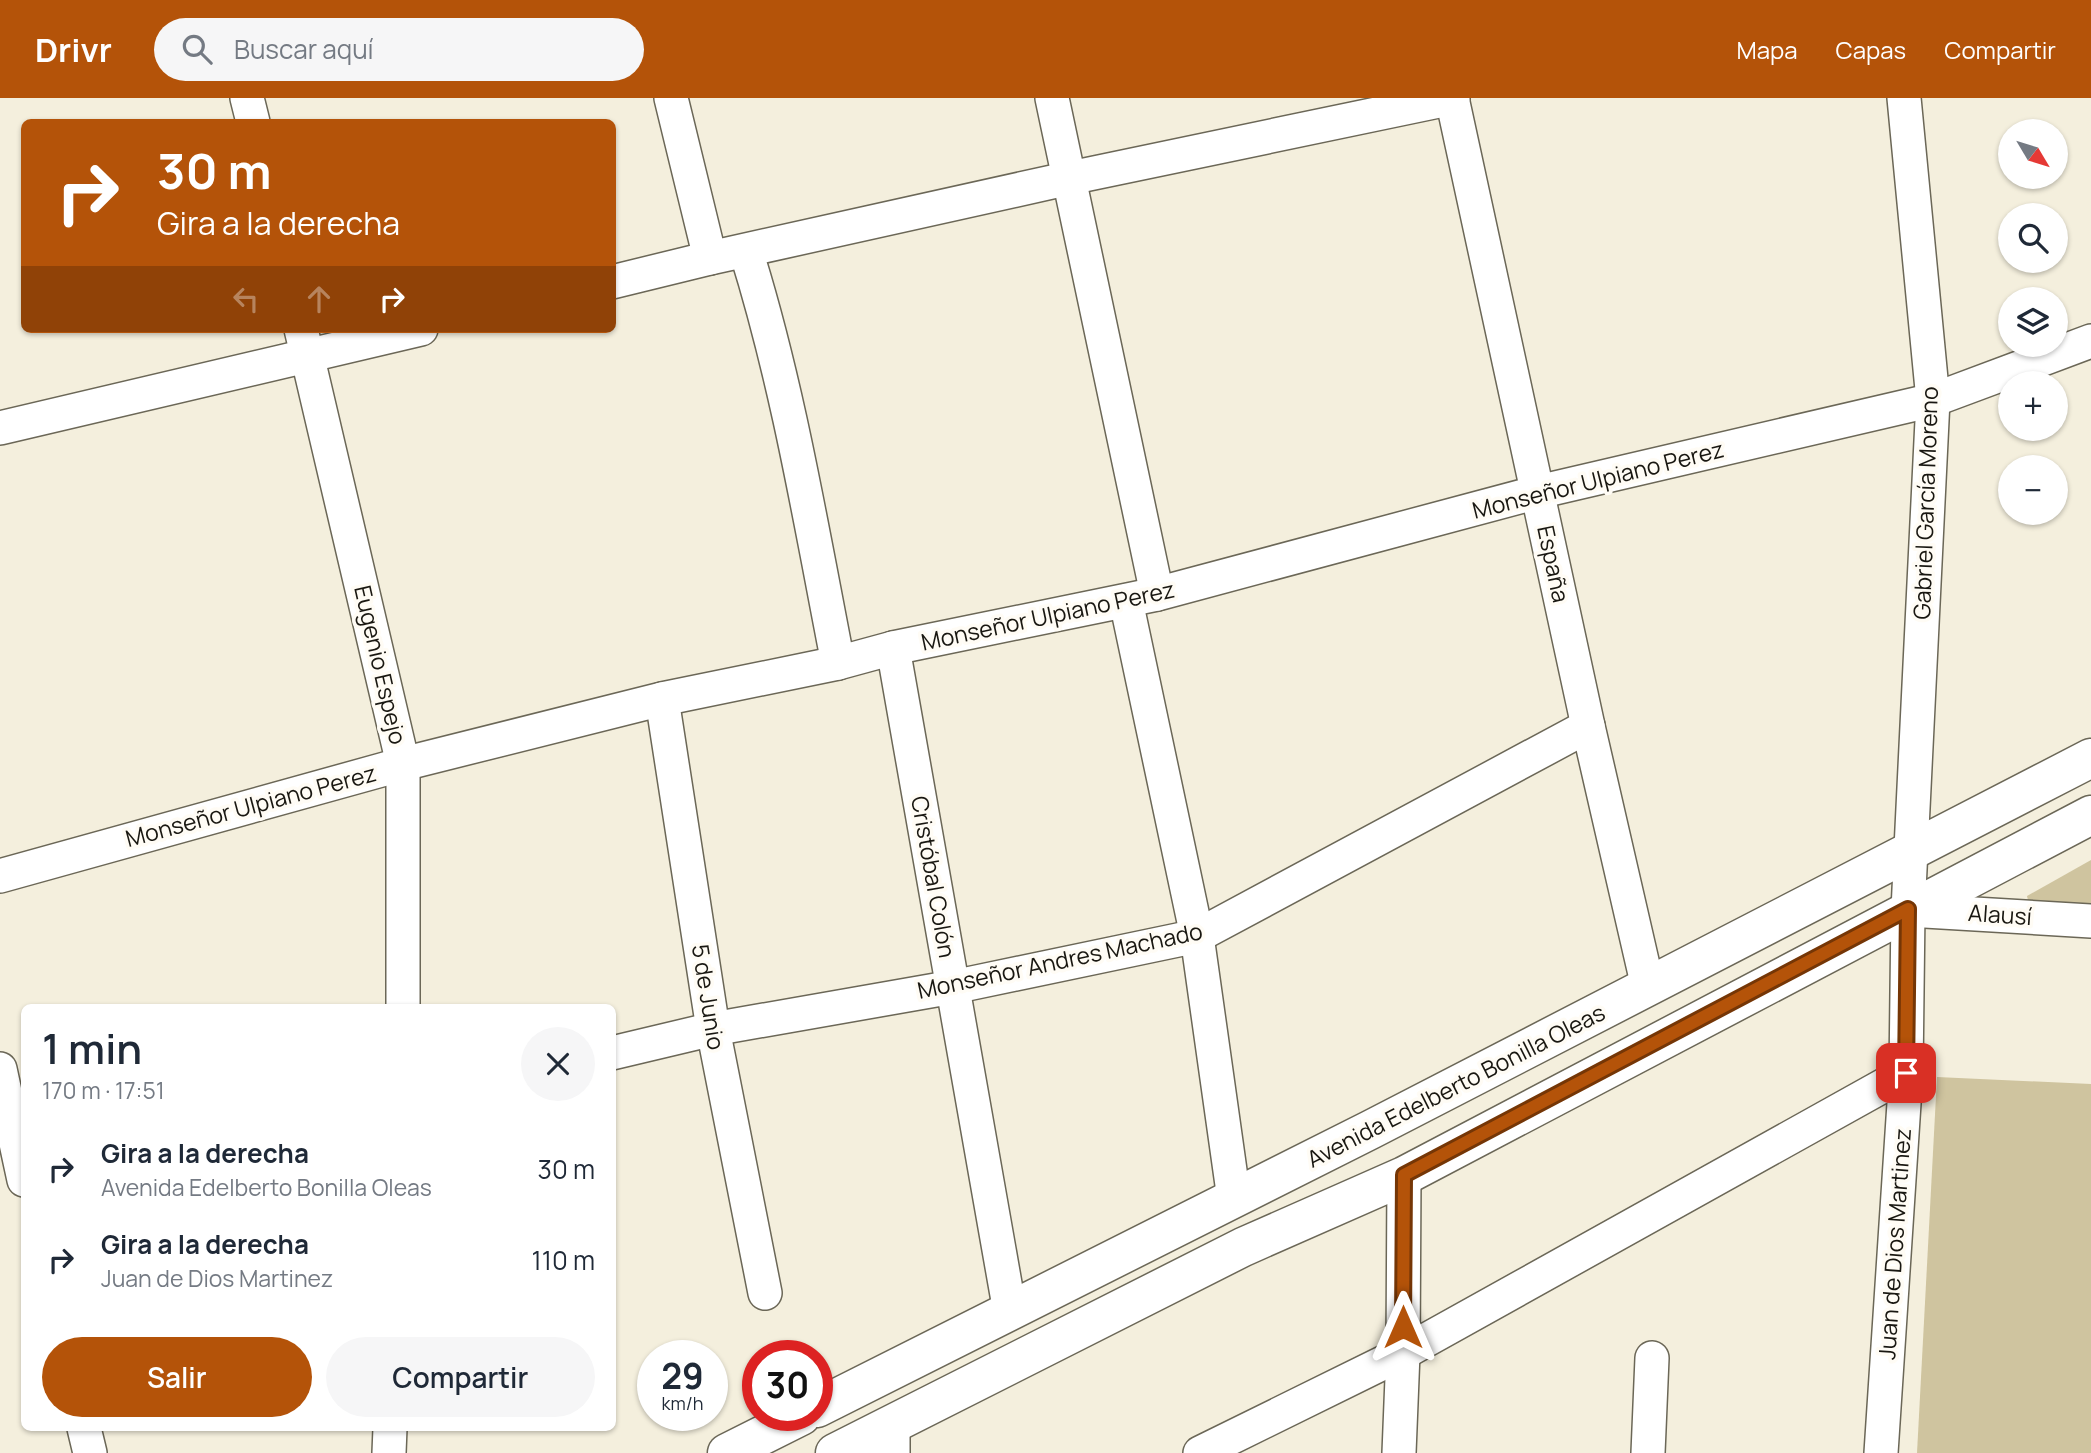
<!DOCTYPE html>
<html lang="es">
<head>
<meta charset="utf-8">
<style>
  body { margin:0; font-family:Manrope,sans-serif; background:#f6f6f7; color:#1f2937; height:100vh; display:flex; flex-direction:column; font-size:26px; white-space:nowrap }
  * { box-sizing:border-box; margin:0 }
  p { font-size:23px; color:#747a83 }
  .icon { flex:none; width:38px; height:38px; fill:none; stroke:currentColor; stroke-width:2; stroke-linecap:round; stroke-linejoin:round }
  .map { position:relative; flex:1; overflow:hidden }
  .panel { position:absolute; left:21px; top:906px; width:595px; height:427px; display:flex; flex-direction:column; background:#fff; border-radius:10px; box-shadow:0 2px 5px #0004 }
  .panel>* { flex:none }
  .hud { position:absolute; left:21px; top:21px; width:595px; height:214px; border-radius:10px; box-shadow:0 2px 5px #0004; background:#b45309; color:#fff; overflow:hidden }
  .needle { width:46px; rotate:128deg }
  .controls { position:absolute; left:1998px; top:21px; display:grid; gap:14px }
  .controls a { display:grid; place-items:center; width:70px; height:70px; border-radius:50%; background:#fff; box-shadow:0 2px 5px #0004; font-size:35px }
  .speed { position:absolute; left:637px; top:1242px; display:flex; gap:14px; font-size:35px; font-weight:700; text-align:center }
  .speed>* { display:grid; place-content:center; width:91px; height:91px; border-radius:50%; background:#fff; box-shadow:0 2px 5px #0004; line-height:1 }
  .speed small { font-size:18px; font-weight:400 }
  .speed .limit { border:10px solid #d22; background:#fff; color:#111 }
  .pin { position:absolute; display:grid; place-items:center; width:60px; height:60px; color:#fff; margin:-30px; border-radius:14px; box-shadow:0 4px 10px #0006 }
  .me { position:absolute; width:77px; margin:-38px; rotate:0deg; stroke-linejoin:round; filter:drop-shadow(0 0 5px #0008) }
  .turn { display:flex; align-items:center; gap:24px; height:147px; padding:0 21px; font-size:32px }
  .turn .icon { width:91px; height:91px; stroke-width:2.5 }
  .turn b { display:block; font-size:49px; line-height:60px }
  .lanes { display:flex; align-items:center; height:66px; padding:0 21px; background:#0003; justify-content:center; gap:35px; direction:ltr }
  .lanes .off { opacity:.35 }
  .round { display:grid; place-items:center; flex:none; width:74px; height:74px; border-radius:37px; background:#f6f6f7 }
  .head { display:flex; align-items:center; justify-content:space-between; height:119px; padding:0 21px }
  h1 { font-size:42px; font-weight:600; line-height:52px }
  .cta { display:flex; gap:14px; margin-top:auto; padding:14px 21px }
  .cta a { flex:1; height:80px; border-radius:42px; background:#b45309; color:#fff; font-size:28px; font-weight:600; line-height:80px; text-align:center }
  .cta a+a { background:#f6f6f7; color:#1f2937 }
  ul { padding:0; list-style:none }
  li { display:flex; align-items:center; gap:21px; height:91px; padding:0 21px }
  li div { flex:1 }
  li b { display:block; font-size:26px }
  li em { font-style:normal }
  header { display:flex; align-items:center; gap:42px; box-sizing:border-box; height:98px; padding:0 35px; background:#b45309; color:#fff }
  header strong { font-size:33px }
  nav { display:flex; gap:38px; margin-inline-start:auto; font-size:24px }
  .search { width:490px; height:63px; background:#f6f6f7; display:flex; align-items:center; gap:18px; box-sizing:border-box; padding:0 24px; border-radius:38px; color:#747a83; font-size:26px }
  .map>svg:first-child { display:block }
  .green { fill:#cfc49f }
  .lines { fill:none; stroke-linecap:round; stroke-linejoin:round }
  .minor-casing { stroke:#6b6757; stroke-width:36 }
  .major-casing { stroke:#6b6757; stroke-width:41 }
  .minor { stroke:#fff; stroke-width:33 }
  .major { stroke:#fff; stroke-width:38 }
  .route-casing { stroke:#753606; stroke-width:18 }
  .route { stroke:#b45309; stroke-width:12 }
  .labels { text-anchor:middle; stroke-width:7; stroke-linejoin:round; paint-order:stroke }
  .street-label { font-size:23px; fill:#191711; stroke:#fffcf5 }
</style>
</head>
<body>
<header>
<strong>Drivr</strong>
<div class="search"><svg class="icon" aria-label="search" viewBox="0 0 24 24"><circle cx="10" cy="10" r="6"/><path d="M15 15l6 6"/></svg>Buscar aquí</div>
<nav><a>Mapa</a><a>Capas</a><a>Compartir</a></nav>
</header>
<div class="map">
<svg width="2091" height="1355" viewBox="0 0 2091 1355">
  <rect width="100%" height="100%" fill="#f4efdd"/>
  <!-- green -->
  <g class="green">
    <polygon points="2091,762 2091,813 2030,811 2027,798"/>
    <polygon points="1937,979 2091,986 2091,1355 1917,1355"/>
  </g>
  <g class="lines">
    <defs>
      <g id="minor">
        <polyline points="247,0 253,24"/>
        <polyline points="671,0 710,160"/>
        <polyline points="1052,0 1157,496"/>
        <polyline points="1452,0 1588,628 1648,889"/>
        <path d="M746,153C788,287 811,427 838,565"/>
        <polyline points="612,184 710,160 1070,80 1453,0"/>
        <polyline points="301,231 403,666 403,910"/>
        <polyline points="0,330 421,231"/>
        <polyline points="1126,503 1197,838 1234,1101"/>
        <polyline points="893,550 1010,1214"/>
        <polyline points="662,601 713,931 765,1195"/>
        <polyline points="0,778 403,666 662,601 838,565 893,550 1157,496 1538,394 1933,302 2091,243"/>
        <polyline points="1908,812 2091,823"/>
        <polyline points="612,955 713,931 953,889 1197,838 1588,628"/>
        <polyline points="0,971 24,1082"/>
        <polyline points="893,1327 893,1355"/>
        <polyline points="84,1330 90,1355"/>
        <polyline points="389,1355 390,1330"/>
        <polyline points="1200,1355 1403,1255 1906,975"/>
        <polyline points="1399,1355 1403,1255 1404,1078"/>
        <polyline points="1648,1355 1652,1260"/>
        <polyline points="1881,1355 1906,975 1908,812 1933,302 1904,0"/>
      </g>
      <g id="major">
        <polyline points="817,1310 1370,1032 2091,660"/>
        <polyline points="727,1355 801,1318"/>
        <polyline points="835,1355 1243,1149 1404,1078 2091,717"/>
      </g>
    </defs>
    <!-- minor casing -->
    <use href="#minor" class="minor-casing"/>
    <!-- major casing -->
    <use href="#major" class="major-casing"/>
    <!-- minor -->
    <use href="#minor" class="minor"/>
    <!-- major -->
    <use href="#major" class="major"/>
  </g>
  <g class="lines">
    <defs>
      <polyline id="route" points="1403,1229 1404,1077 1908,811 1906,975"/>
    </defs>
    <!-- route casing -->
    <use href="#route" class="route-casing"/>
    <!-- route -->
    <use href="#route" class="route"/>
  </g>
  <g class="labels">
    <!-- street labels -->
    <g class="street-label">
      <text transform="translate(1598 382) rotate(-14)" y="8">Monseñor Ulpiano Perez</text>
      <text transform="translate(1926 405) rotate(-88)" y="8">Gabriel García Moreno</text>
      <text transform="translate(1553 466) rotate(78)" y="8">España</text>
      <text transform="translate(1048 518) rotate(-12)" y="8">Monseñor Ulpiano Perez</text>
      <text transform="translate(380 567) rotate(77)" y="8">Eugenio Espejo</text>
      <text transform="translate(251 708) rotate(-15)" y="8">Monseñor Ulpiano Perez</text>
      <text transform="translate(933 779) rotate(80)" y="8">Cristóbal Colón</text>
      <text transform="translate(2000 817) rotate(4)" y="8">Alausí</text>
      <text transform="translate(1060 863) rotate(-12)" y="8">Monseñor Andres Machado</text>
      <text transform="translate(708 899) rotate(81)" y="8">5 de Junio</text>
      <text transform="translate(1456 988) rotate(-27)" y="8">Avenida Edelberto Bonilla Oleas</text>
      <text transform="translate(1895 1146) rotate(-86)" y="8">Juan de Dios Martinez</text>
    </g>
  </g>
</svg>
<div class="controls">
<a><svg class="needle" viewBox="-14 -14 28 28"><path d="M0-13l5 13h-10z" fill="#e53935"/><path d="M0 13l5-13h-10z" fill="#747a83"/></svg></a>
<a><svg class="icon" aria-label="search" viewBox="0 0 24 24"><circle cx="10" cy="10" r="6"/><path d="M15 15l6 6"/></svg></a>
<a><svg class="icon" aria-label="layers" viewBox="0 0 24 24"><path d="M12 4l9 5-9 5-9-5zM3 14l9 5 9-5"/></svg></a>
<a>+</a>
<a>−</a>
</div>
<div class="speed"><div>29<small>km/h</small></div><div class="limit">30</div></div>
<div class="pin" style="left:1906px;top:975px;background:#d93025"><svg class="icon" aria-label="arrive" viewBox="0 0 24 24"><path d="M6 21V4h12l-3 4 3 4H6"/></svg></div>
<svg class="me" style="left:1403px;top:1229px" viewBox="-20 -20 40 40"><path d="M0-17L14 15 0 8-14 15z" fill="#b45309" stroke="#fff" stroke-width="4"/></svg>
<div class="hud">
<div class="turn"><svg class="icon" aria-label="right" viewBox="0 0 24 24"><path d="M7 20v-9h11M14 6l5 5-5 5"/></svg><div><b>30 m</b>Gira a la derecha</div></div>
<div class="lanes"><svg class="icon off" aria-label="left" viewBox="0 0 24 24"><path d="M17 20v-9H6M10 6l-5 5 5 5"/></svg><svg class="icon off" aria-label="ahead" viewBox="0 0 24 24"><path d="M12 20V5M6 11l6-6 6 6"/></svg><svg class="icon" aria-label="right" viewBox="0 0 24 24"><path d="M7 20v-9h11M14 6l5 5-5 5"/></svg></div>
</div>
<section class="panel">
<div class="head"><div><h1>1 min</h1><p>170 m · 17:51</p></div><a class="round"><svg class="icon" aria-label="close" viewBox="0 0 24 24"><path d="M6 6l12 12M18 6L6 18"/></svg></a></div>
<ul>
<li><svg class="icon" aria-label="right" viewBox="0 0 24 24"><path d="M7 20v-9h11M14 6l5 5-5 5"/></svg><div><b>Gira a la derecha</b><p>Avenida Edelberto Bonilla Oleas</p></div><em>30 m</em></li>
<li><svg class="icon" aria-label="right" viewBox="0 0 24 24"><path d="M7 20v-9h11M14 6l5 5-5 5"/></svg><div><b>Gira a la derecha</b><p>Juan de Dios Martinez</p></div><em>110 m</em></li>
</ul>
<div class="cta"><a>Salir</a><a>Compartir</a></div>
</section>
</div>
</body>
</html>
